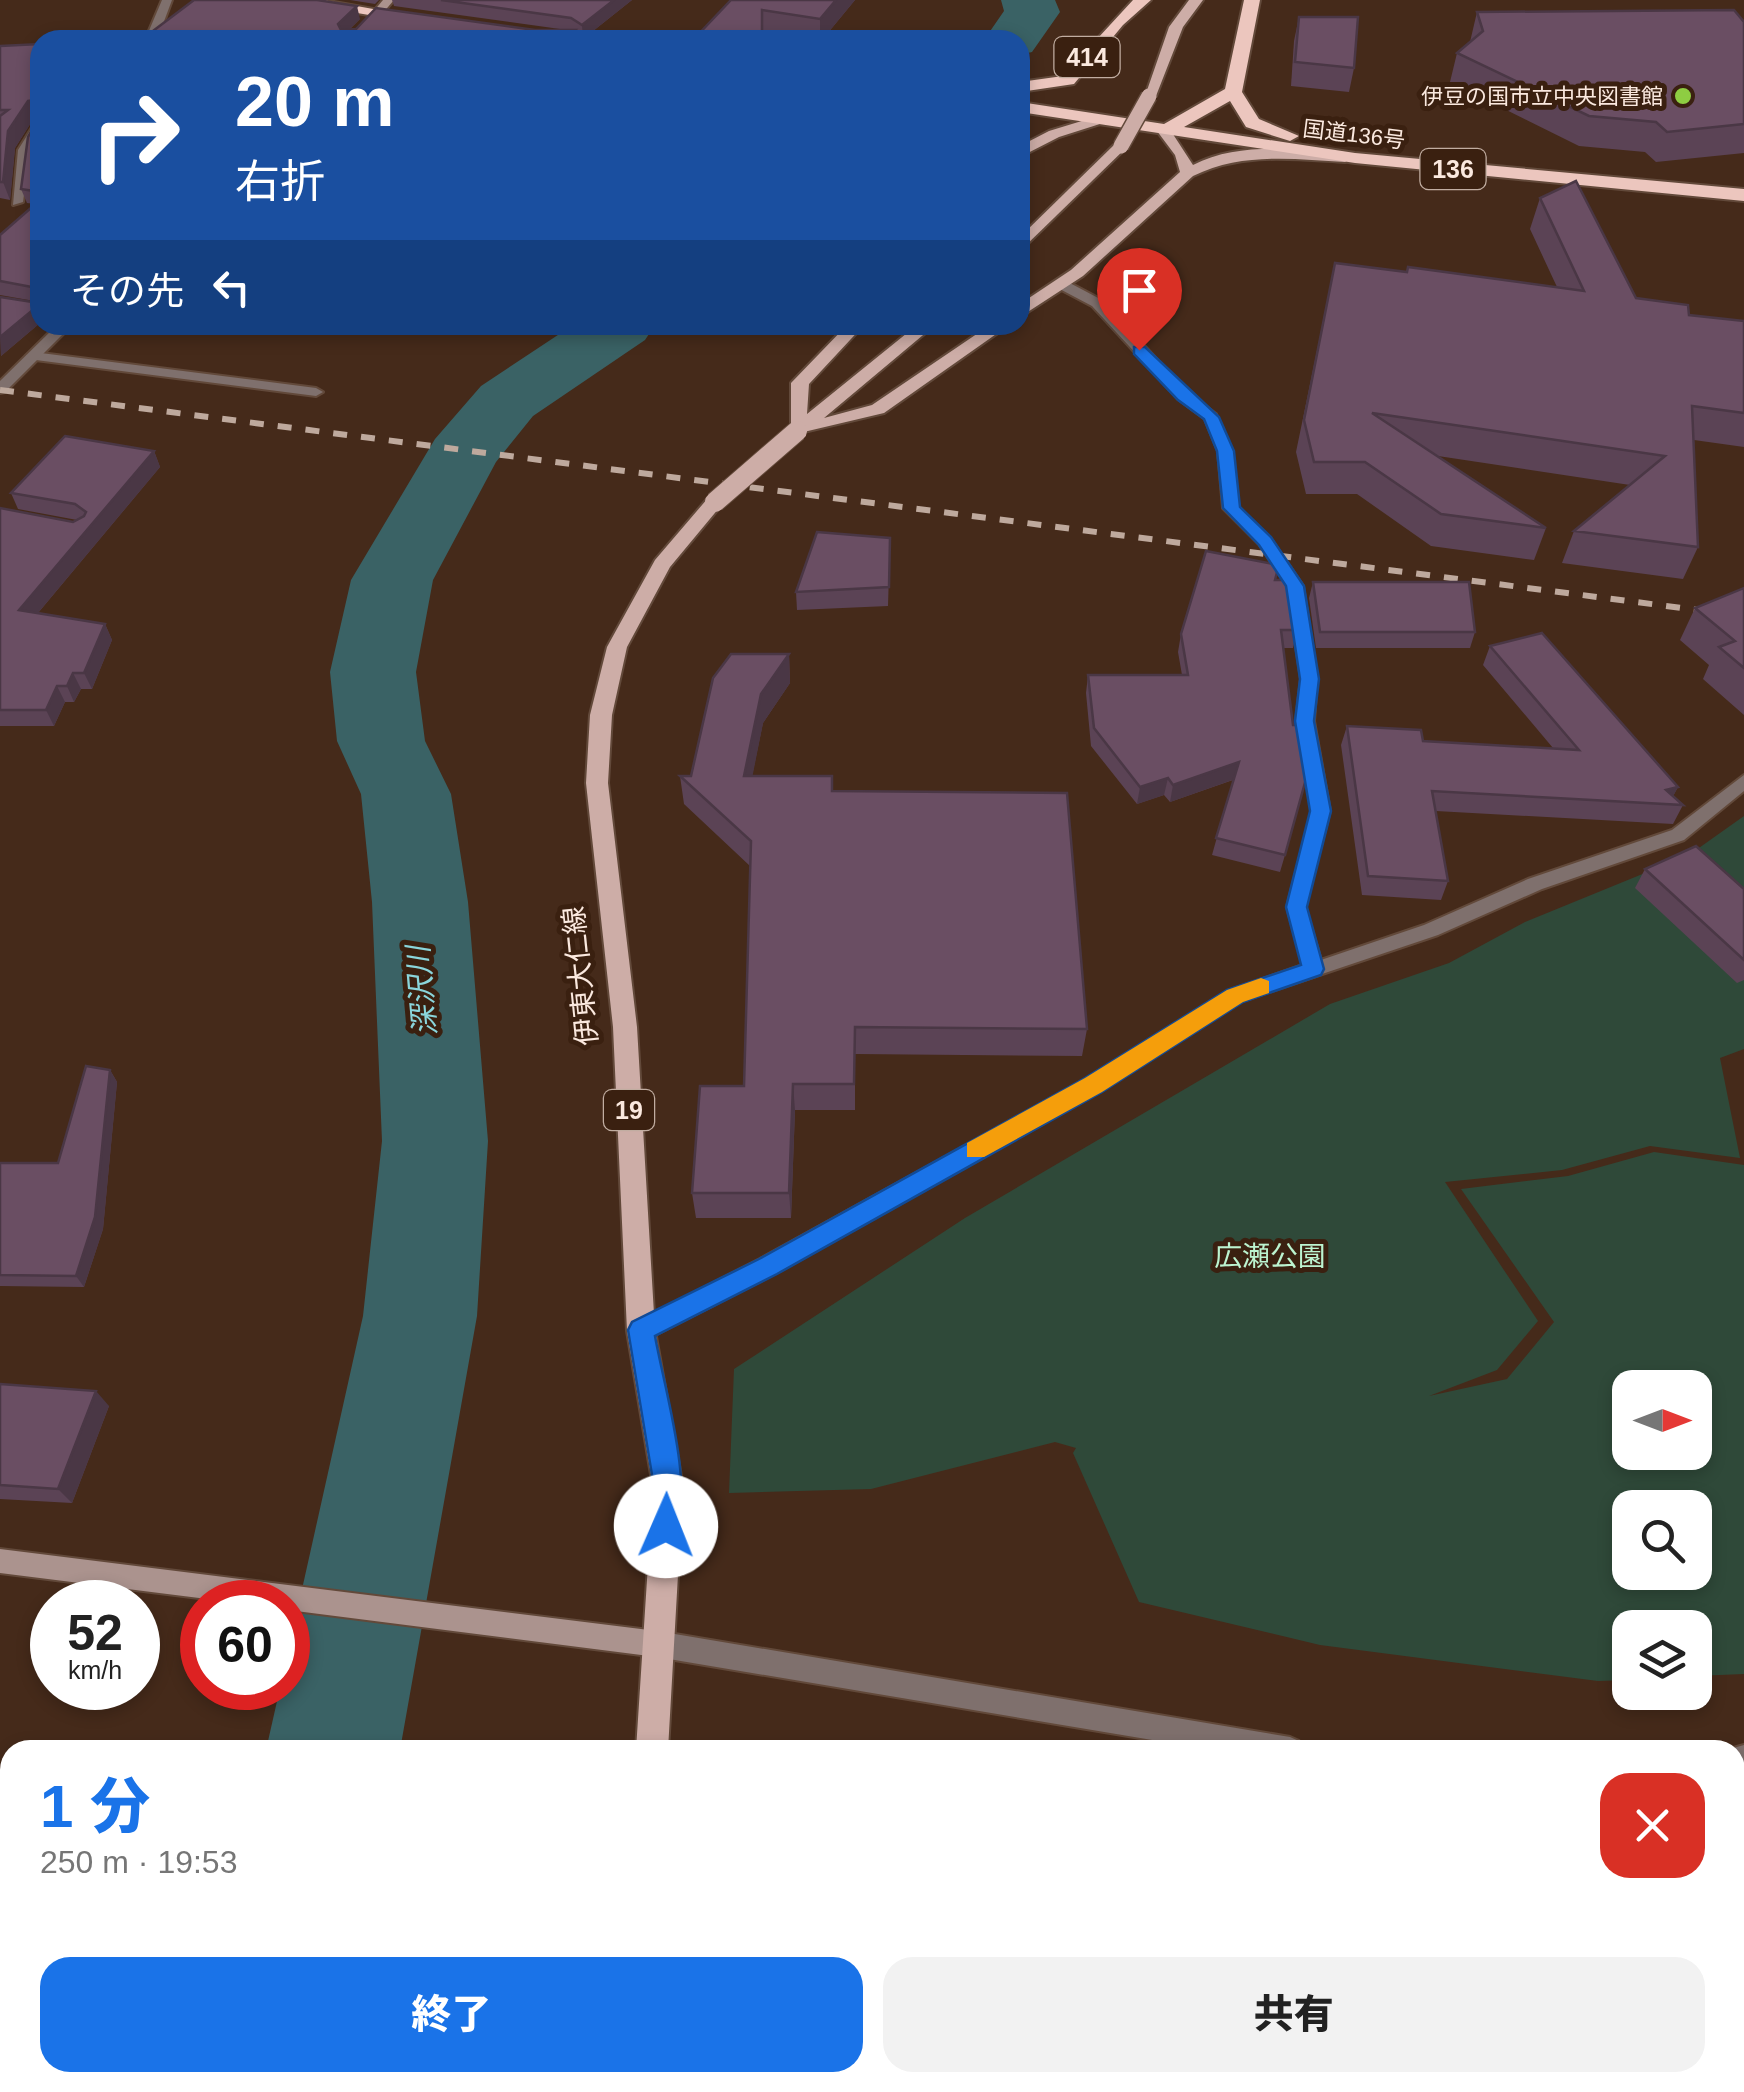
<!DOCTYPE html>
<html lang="ja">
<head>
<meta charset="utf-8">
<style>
  body { margin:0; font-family:Helvetica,"Noto Sans JP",sans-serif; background:#f2f2f2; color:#222; height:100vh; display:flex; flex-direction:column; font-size:38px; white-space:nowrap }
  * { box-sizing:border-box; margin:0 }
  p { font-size:32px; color:#767676 }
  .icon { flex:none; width:55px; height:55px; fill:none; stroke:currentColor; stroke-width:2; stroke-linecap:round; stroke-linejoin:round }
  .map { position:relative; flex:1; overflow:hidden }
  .side { position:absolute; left:0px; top:1740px; width:1745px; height:352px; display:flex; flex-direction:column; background:#fff; border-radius:30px 30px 0 0; box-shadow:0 5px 15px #0003 }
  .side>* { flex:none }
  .guide { position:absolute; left:30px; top:30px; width:1000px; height:305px; border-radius:30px; box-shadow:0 5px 15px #0003; background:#1a4fa0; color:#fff; overflow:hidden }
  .needle { width:65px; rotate:90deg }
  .controls { position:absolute; left:1612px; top:1370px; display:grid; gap:20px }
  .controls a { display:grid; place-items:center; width:100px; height:100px; border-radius:20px; background:#fff; box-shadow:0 5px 15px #0003; font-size:50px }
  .speed { position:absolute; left:30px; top:1580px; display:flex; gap:20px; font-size:50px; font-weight:700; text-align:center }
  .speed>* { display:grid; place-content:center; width:130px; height:130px; border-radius:50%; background:#fff; box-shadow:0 5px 15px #0003; line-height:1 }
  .speed small { font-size:25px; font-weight:400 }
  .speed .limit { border:15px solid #d22; background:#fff; color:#111 }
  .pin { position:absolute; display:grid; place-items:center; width:85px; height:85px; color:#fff; margin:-102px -42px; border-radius:50% 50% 50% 0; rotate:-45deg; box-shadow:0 0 10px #0007 }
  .pin .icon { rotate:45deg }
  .me { position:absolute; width:110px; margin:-55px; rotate:1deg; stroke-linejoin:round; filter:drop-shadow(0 0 8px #0008) }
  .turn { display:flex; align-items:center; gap:35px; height:210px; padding:0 40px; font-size:45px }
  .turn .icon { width:130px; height:130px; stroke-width:2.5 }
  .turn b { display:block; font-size:70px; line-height:85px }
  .then { display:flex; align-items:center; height:95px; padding:0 40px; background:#0003; gap:20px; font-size:38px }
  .round { display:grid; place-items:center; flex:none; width:105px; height:105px; border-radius:30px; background:#f2f2f2 }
  .head { display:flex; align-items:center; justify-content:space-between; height:170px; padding:0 40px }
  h1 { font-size:60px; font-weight:800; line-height:75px; color:#1a73e8 }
  .action { display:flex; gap:20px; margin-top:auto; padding:20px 40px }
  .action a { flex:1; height:115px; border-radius:30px; background:#1a73e8; color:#fff; font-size:40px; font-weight:800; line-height:115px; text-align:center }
  .action a+a { background:#f2f2f2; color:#222 }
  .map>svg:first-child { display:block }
  .green { fill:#2f4939; fill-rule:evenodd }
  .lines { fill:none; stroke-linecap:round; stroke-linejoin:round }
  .river { fill:#3a6265; fill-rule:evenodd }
  .lane-casing { stroke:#62493a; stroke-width:4 }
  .street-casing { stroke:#62493a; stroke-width:4 }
  .secondary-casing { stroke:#62493a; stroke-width:4 }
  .primary-casing { stroke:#62493a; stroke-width:4 }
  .highway-casing { stroke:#62493a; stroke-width:4 }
  .lane { fill:#7f706d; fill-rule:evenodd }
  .street { fill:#7f706d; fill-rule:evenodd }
  .secondary { fill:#ab938e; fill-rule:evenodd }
  .primary { fill:#cdada7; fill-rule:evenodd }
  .highway { fill:#ecc6be; fill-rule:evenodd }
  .rail { stroke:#bea99d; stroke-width:6; stroke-dasharray:14 14; stroke-linecap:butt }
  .primary-bridge-far1-casing { stroke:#62493a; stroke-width:18; stroke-linecap:butt }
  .primary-bridge-casing { stroke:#62493a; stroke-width:22; stroke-linecap:butt }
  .primary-bridge-far1 { stroke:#cdada7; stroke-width:15 }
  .primary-bridge { stroke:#cdada7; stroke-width:20 }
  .wall { fill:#5b4355 }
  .shaded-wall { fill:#4a3745 }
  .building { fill:#6a4e63; stroke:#4a3745; stroke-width:2.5 }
  .route { fill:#1a73e8; stroke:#114b97; stroke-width:2.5 }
  .slow { fill:#f59e0b }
  .poi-dot { fill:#8ecd42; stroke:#3a2010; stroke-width:4 }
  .labels { text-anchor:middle; stroke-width:10; stroke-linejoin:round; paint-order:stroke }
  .far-poi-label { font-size:22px; fill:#fbe9df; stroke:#3a2010; text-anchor:end }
  .far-street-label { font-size:22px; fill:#fbe9df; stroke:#3a2010 }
  .shield { fill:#3a2010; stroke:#c1ada1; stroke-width:2.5 }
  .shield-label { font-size:25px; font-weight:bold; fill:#fbe9df }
  .street-label { font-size:28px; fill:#fbe9df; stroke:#3a2010 }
  .park-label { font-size:28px; fill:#bcf4d0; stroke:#3a2010 }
  .water-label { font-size:30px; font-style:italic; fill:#8ad5db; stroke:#3a2010 }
</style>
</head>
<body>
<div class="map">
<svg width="1744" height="2092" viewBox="0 0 1744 2092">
  <rect width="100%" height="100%" fill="#452a1a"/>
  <!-- green -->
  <path class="green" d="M1744,816V1049L1720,1058L1740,1158L1650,1146L1562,1170L1445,1182L1538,1321L1497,1370L1429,1396L1507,1379L1554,1322L1461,1189L1568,1176L1654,1152L1744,1165V1674L1695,1676V1628H1630V1680L1598,1681L1320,1645L1139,1602L1073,1453L1076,1448L1055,1442L871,1489L729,1493L734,1369L965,1218L1330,1004L1449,963L1525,922L1689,855ZM1630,1388H1695V1452H1630ZM1630,1508H1695V1572H1630Z"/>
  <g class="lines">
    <!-- river -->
    <g class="river">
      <polygon points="1001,0 1055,0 1060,12 1032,52 1020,55 1020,40 984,40 1004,11"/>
      <polygon points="573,325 655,325 645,340 533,416 496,462 433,580 416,672 425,741 451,794 468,902 488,1141 477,1316 400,1750 266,1750 280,1688 288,1688 288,1652 363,1316 382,1141 372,902 361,794 337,741 330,672 351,580 435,439 481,386"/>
      <polygon points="173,2082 323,2082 321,2092 171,2092"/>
    </g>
    <defs>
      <g id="lane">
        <polygon points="162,0 172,0 157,40 145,40"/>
        <polygon points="40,119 40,133 30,150 23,202 13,205 18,150 36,121"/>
        <polygon points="33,352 316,388 323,392 316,396 28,359 26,356"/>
        <polygon points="46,2082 75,2082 73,2092 43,2092"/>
      </g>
      <g id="street">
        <polygon points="1056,281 1066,281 1102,300 1188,393 1216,414 1232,451 1238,507 1270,538 1303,586 1317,679 1314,721 1330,811 1305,907 1321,960 1424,925 1528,879 1672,830 1744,775 1744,791 1684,840 1542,889 1438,935 1242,1001 1101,1091 776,1273 649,1338 641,1341 633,1338 630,1331 633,1324 760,1259 1087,1079 1228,991 1303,965 1287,907 1312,811 1296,721 1301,679 1287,586 1259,544 1223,508 1218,451 1205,419 1178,399 1092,306 1056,287"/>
        <polygon points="57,325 72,325 5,392 0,393 0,381"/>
        <polygon points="657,1631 1290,1737 1299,1741 1303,1750 1212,1750 657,1657 648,1653 644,1644 648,1635"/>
        <polygon points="1744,1745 1744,1771 1735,1772 1735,1750 1726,1750"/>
      </g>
      <g id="secondary">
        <polygon points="383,0 394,0 382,14 374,14 373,12"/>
        <polygon points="0,1549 657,1631 666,1635 670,1644 666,1653 657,1657 288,1610 288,1602 231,1602 0,1573"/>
      </g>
      <g id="primary">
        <polygon points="1189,0 1203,0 1183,27 1156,96 1144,99 1169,27"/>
        <polygon points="1098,116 1103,117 1103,123 1059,137 1020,157 1020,146 1049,131"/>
        <path d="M1159,128H1169L1193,165C1239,141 1295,150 1345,152L1353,157L1345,162C1293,159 1242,152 1193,176L1083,276L1020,317V304L1071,270L1180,172L1175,155L1157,131Z"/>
        <polygon points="1116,143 1128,146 1020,251 1020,237"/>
        <polygon points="847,325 864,325 809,384 807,414 917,325 935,325 824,418 872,405 990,325 1009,325 884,413 791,435 791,383"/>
        <polygon points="715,496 724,502 670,567 627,647 612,715 608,783 637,1027 655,1331 683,1487 668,1750 636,1750 653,1487 627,1331 613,1027 586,783 590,715 607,647 655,560 708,498"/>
        <polygon points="558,2082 594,2082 591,2092 555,2092"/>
      </g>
      <g id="highway">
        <polygon points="281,0 323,0 418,17 410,22"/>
        <polygon points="1133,0 1151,0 1123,25 1074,84 1020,92 1020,82 1063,76"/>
        <polygon points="1244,0 1260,0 1242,92 1259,119 1299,136 1290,141 1246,127 1230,101 1184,127 1355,153 1744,189 1744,201 1355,163 1020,112 1020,102 1164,124 1225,89"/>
      </g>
    </defs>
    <!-- lane casing -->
    <use href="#lane" class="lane-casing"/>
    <!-- street casing -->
    <use href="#street" class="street-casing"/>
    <!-- secondary casing -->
    <use href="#secondary" class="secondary-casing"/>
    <!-- primary casing -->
    <use href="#primary" class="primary-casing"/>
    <!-- highway casing -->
    <use href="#highway" class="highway-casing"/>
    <!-- lane -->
    <use href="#lane" class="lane"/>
    <!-- street -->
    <use href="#street" class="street"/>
    <!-- secondary -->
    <use href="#secondary" class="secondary"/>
    <!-- primary -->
    <use href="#primary" class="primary"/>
    <!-- highway -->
    <use href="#highway" class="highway"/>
    <!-- rail -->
    <polyline class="rail" points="0,390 1744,616"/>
    <defs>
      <polyline id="primary-bridge-far1" points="1121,146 1149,96"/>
      <polyline id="primary-bridge" points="715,502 797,431"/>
    </defs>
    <!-- primary-bridge-far1 casing -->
    <use href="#primary-bridge-far1" class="primary-bridge-far1-casing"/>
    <!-- primary-bridge casing -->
    <use href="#primary-bridge" class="primary-bridge-casing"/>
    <!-- primary-bridge-far1 -->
    <use href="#primary-bridge-far1" class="primary-bridge-far1"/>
    <!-- primary-bridge -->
    <use href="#primary-bridge" class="primary-bridge"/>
  </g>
  <!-- wall -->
  <g class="wall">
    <polygon points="350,0 379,0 375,4"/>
    <polygon points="392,0 632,0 583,39 576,33 141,40 360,19 349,30 567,30 394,6"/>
    <polygon points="731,0 855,0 822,40 807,40 764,33"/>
    <polygon points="1477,12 1744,22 1744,153 1656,162 1645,152 1579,146 1450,82 1457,53 1470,42"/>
    <polygon points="1299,17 1354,68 1349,92 1291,86 1294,41"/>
    <polygon points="40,44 40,323 1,356 0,297 33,302 34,301 0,295 0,235 35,204 27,203 21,189 39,117 34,118 15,148 10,200 0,198 0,46"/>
    <polygon points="1540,198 1636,298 1689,315 1744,321 1744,447 1694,440 1698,547 1683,579 1562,563 1574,531 1630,485 1438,456 1546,528 1534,560 1431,546 1357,494 1306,494 1296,452 1335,263 1407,272 1557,287 1530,229"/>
    <polygon points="154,451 160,467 38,613 105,624 112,640 92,689 81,689 74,702 65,702 54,726 0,726 0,508 73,522 77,520 18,509 11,493"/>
    <polygon points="890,538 888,606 797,610 796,592"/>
    <polygon points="1275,580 1297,630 1293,648 1283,648 1285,855 1280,872 1212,855 1233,780 1170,802 1164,795 1137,804 1091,746 1086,693 1088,675 1182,675 1178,652 1181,634"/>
    <polygon points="1313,582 1475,632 1470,648 1316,648 1309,598"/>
    <polygon points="1744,588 1744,715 1703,679 1709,665 1680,640 1695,608"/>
    <polygon points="1490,646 1678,787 1673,796 1683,805 1673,824 1436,811 1448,881 1441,900 1362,895 1341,745 1347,726 1423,741 1553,748 1483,665"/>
    <polygon points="789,654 790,683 763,723 752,776 833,791 1087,1029 1082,1056 855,1054 855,1110 795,1110 791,1218 696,1218 692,1193 744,1086 750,866 684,804 680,776 691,776"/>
    <polygon points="1645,869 1744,889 1744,980 1737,983 1635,888"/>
    <polygon points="110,1070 117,1082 103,1229 84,1287 0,1286 0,1163 58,1163"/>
    <polygon points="0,1384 109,1406 72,1503 0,1499"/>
    <polygon points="1236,2082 1303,2082 1365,2092 1236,2092"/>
    <polygon points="1402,2082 1542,2082 1544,2092 1403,2092"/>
    <polygon points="1710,2082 1735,2082 1744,2092 1713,2092"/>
  </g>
  <!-- shaded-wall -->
  <g class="shaded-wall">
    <polygon points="614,0 632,0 583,39 582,25"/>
    <polygon points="836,0 855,0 822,40 820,40 820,19"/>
    <polygon points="357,6 360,19 341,37 338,24"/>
    <polygon points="575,30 576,40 563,40"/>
    <polygon points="36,100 40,100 40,117 34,118 15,148 10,200 3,182 8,131 28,101"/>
    <polygon points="40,304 40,323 1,356 0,337"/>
    <polygon points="154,451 160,467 27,626 19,610"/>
    <polygon points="105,624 112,640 92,689 84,673"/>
    <polygon points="789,654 790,683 763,723 747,804 744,776 761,694"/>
    <polygon points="73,673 81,689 74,702 67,686"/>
    <polygon points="57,686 65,702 54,726 46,710"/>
    <polygon points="1239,762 1235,779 1170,802 1173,785"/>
    <polygon points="1168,778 1164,795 1137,804 1140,787"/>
    <polygon points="1678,787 1669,804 1666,790"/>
    <polygon points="110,1070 117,1082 103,1229 84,1287 76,1276"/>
    <polygon points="793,1084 795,1110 791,1218 789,1193"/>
    <polygon points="96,1391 109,1406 72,1503 58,1489"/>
  </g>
  <!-- building -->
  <g class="building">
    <polygon points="194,0 317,0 357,6 338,24 341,30 356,29 376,8 535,30 575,30 563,40 141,40"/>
    <polygon points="441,0 614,0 582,25 571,18"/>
    <polygon points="731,0 836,0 820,19 762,10 762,40 693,40"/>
    <polygon points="1734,10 1744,22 1744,124 1667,132 1656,122 1589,116 1457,53 1483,31 1477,12"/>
    <polygon points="1299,17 1358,17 1354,68 1295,62"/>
    <polygon points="40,44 40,100 37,109 36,100 28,101 8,131 3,182 0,182 0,116 8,110 0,110 0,46"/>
    <polygon points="40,116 40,192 21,189 28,137"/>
    <polygon points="1576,181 1636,298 1688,305 1689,315 1744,321 1744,413 1692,406 1698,547 1574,531 1665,456 1372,413 1546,528 1441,514 1365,462 1314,462 1304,420 1335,263 1407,272 1408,267 1584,291 1540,198"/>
    <polygon points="40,200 40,304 0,337 0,297 33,302 37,288 0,281 0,235"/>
    <polygon points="65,436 154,451 19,610 105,624 84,673 73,673 67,686 57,686 46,710 0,710 0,508 73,522 84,516 86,512 75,504 11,493"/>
    <polygon points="817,532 890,538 889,587 796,592"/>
    <polygon points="1206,551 1279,565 1275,580 1289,580 1297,630 1281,630 1293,725 1301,725 1309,768 1285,855 1216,838 1239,762 1173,785 1168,778 1140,787 1094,728 1088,675 1188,675 1181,634"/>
    <polygon points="1313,582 1469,582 1475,632 1320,632"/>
    <polygon points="1744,588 1744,668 1719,647 1735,641 1695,608"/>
    <polygon points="1542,633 1678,787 1666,790 1683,805 1432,791 1448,881 1368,876 1347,726 1421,730 1423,741 1579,750 1490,646"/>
    <polygon points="731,654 789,654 761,694 744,776 832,776 832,791 1067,793 1087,1029 855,1027 854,1084 793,1084 789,1193 692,1193 700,1086 744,1086 751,841 680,776 691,776 713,678"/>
    <polygon points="1696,846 1744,889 1744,960 1645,869"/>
    <polygon points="86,1066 110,1070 95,1217 76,1276 0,1275 0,1163 58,1163"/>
    <polygon points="0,1384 96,1391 58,1489 0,1485"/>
    <polygon points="1744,1955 1744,2092 1731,2092 1729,2082 1735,2082 1735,1956"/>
    <polygon points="1243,2082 1303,2082 1365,2092 1243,2092"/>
    <polygon points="1414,2082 1542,2082 1544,2092 1414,2092"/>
  </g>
  <!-- route -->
  <path class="route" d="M1134,347H1145L1219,417L1234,451L1240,507L1271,537L1304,586L1319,679L1314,721L1331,811L1307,907L1324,969L1321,975L1243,1002L1102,1092L777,1274L655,1336C664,1387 695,1489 675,1536L666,1540L656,1536L652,1526L654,1487L628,1330L632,1322L759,1259L1085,1078L1227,990L1301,965L1286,907L1310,811L1295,721L1300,679L1286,586L1259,545L1223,508L1217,451L1204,419L1178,400L1134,354Z"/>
  <!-- slow -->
  <polygon class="slow" points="1261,978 1269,981 1269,993 1243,1002 1102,1092 984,1157 967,1157 967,1143 1085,1078 1227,990"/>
  <!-- markers -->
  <circle class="poi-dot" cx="1683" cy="96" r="10"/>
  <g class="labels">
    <!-- far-poi labels -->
    <g class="far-poi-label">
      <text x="1663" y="104">伊豆の国市立中央図書館</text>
    </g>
    <!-- far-street labels -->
    <g class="far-street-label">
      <text transform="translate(1354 134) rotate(7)" y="8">国道136号</text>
    </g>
    <!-- shield labels -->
    <g class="shield">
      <rect x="1054.5" y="37" width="65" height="40" rx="8"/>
      <rect x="1420.5" y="149" width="65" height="40" rx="8"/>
      <rect x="604" y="1090" width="50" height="40" rx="8"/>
    </g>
    <g class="shield-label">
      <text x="1087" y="66">414</text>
      <text x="1453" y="178">136</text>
      <text x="629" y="1119">19</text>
    </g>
    <!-- street labels -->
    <g class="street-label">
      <text transform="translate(580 976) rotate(-96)" y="10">伊東大仁線</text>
    </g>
    <!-- park labels -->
    <g class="park-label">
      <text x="1270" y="1266">広瀬公園</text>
    </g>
    <!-- water labels -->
    <g class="water-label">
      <text transform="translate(422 991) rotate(-95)" y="10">深沢川</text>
    </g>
  </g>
</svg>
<div class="controls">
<a><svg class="needle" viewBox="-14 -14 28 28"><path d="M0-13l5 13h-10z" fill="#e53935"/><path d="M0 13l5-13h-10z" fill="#767676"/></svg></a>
<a><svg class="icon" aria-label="search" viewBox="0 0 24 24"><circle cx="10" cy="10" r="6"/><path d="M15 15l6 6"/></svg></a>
<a><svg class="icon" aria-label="layers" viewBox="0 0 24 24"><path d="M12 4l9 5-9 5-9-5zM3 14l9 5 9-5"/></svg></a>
</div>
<div class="speed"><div>52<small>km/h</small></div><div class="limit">60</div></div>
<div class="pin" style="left:1139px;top:350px;background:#d93025"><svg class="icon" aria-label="arrive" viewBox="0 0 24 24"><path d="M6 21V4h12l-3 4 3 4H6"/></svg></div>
<svg class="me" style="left:666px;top:1526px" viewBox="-20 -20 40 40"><circle r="19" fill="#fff"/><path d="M0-13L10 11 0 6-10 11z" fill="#1a73e8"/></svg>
<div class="guide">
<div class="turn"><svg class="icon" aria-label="right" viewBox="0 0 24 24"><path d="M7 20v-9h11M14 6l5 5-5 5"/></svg><div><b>20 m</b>右折</div></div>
<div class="then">その先<svg class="icon" aria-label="left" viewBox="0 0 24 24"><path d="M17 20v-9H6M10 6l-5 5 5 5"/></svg></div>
</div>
<section class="side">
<div class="head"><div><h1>1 分</h1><p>250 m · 19:53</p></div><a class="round" style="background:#d93025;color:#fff"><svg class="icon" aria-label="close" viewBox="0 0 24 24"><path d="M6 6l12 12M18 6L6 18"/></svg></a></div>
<div class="action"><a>終了</a><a>共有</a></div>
</section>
</div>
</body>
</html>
